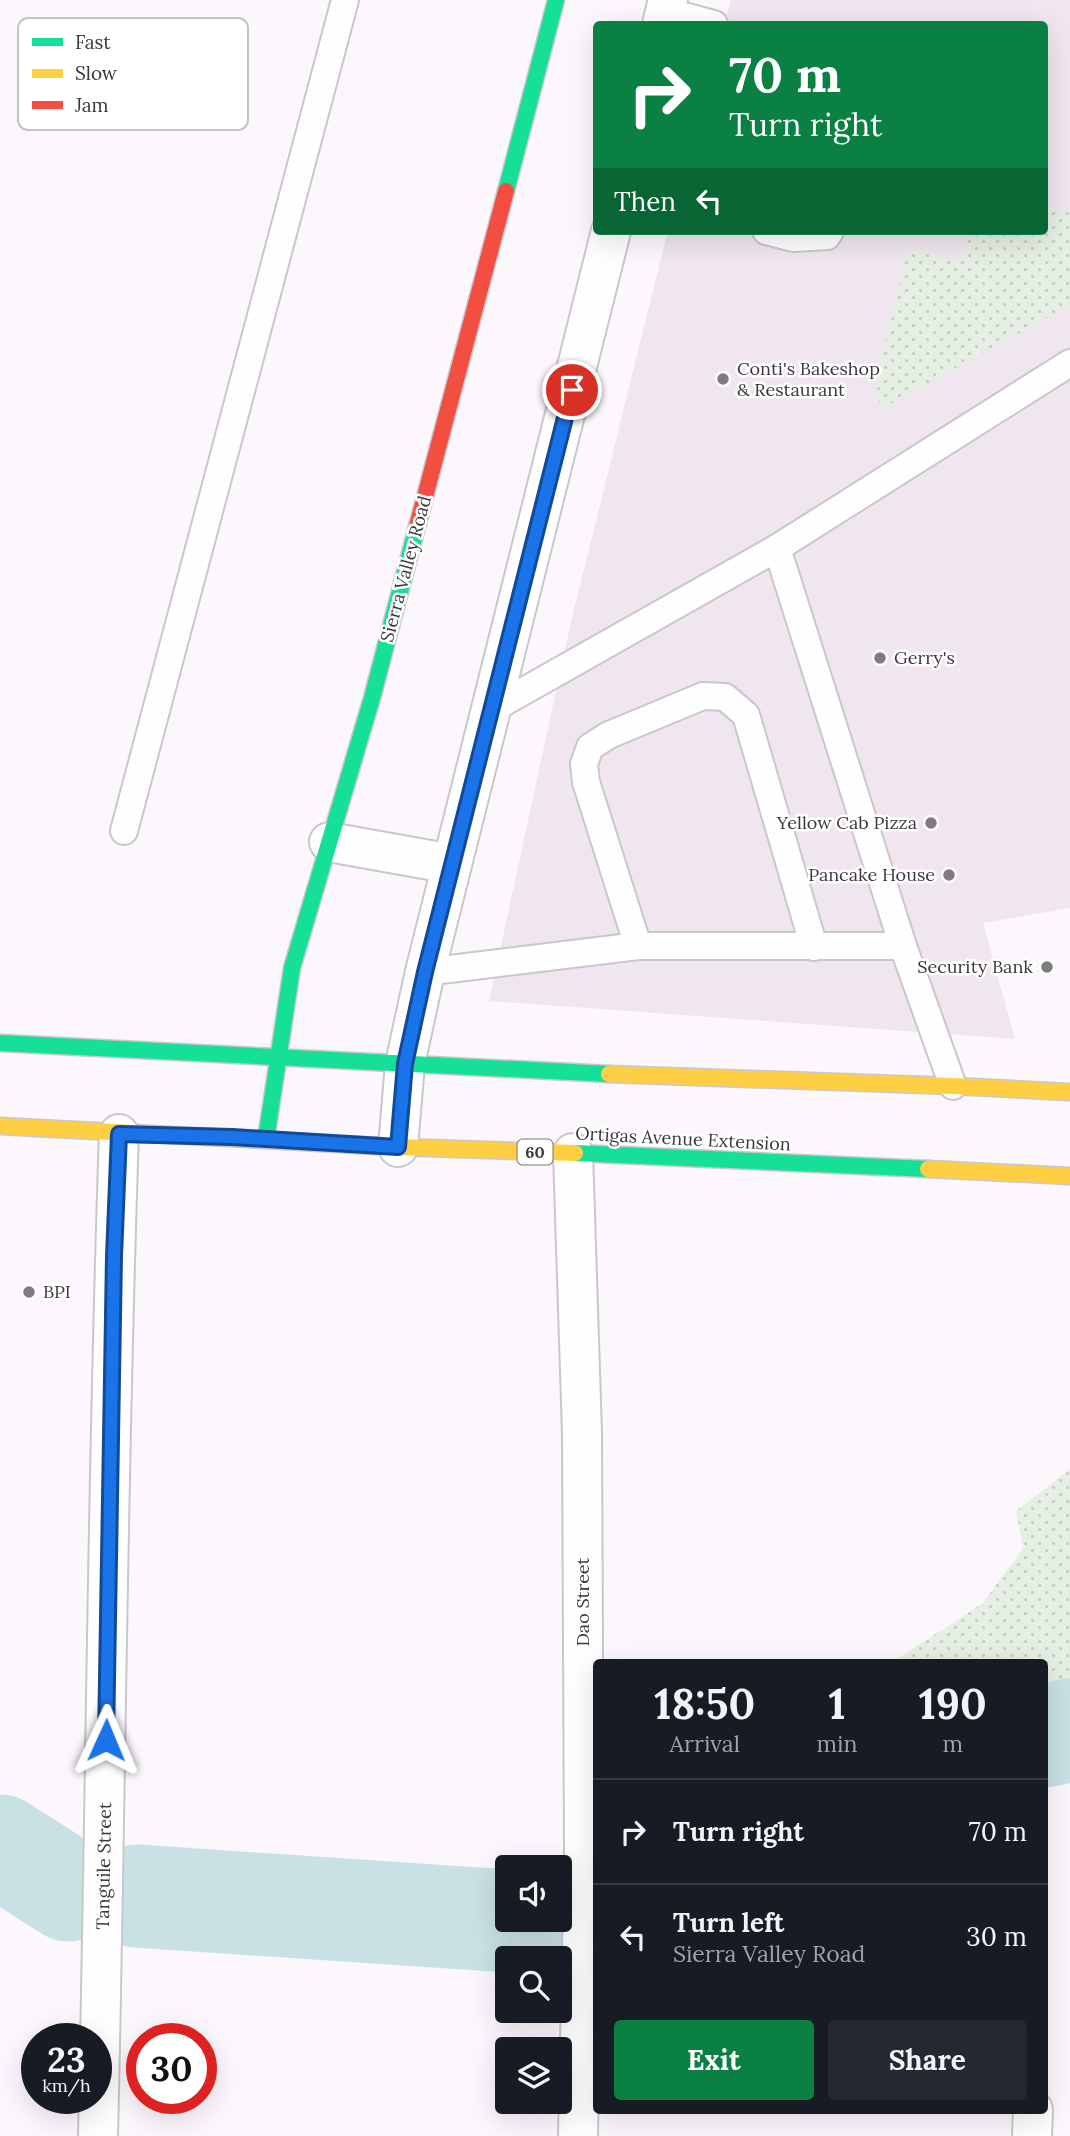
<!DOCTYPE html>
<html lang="en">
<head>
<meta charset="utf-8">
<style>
  body { margin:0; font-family:Lora,serif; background:#242831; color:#f1f3f6; height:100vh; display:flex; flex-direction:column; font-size:26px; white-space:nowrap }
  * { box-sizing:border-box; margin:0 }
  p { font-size:23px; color:#9ea1a6 }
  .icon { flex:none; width:38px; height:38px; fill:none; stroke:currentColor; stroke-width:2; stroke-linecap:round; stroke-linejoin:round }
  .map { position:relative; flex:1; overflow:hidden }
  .drawer { position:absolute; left:593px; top:1659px; width:455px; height:455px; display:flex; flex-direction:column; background:#171b24; border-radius:7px; box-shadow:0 7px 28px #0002 }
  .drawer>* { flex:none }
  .top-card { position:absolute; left:593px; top:21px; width:455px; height:214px; border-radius:7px; box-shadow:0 7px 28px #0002; background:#0b8043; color:#fff; overflow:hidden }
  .buttons { position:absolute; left:495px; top:1855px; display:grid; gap:14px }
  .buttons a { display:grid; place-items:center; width:77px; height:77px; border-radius:7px; background:#171b24; box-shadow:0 7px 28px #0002; font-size:35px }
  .speed { position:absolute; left:21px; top:2023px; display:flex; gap:14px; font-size:35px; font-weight:700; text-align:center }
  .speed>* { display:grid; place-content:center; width:91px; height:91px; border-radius:50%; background:#171b24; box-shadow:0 7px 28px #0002; line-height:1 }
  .speed small { font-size:18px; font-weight:400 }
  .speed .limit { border:10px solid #d22; background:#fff; color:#111 }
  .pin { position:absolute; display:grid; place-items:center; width:60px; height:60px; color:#fff; margin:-30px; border:4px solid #fff; border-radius:50%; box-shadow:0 2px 7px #0007 }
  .me { position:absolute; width:77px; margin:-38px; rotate:1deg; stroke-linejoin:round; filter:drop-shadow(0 0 5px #0008) }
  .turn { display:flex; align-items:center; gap:24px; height:147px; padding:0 21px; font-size:32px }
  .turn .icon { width:91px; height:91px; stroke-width:2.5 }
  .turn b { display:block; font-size:49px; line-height:60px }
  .then { display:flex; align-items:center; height:66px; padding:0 21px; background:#0003; gap:14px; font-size:26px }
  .eta { display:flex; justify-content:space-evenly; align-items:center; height:119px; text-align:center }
  .eta b { font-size:42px; font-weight:700; line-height:49px }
  .primary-button { display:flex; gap:14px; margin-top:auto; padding:14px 21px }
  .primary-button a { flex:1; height:80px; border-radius:7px; background:#0b8043; color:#fff; font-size:28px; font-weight:700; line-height:80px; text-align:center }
  .primary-button a+a { background:#242831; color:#f1f3f6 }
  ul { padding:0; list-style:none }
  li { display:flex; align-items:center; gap:21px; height:105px; padding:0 21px; border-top:2px solid #363941 }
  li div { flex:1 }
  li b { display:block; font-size:26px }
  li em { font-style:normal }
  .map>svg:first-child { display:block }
  .built { fill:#efe6f0 }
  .grass { fill:url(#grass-dots) }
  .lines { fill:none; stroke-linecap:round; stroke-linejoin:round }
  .river { stroke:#c8e1e4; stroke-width:103 }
  .lane-casing { stroke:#cac7ca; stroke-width:30 }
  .street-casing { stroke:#cac7ca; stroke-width:42 }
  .fast-casing { stroke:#cac7ca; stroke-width:19 }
  .slow-casing { stroke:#cac7ca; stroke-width:19 }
  .jam-casing { stroke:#cac7ca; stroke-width:19 }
  .lane { stroke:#fffeff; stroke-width:26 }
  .street { stroke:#fffeff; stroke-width:38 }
  .fast { stroke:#16e098; stroke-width:16 }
  .slow { stroke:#ffcf43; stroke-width:16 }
  .jam { stroke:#f24e42; stroke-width:16 }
  .route-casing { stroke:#114b97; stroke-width:18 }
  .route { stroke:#1a73e8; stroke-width:12 }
  .poi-dot { fill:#7f7b7f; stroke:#fff; stroke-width:2.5 }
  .labels { text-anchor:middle; stroke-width:5; stroke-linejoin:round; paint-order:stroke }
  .shield { fill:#fff; stroke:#767476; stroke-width:2 }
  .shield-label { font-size:16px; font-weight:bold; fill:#3b383c }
  .poi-label { font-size:18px; fill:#3b383c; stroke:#fff; text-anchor:start }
  .street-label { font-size:18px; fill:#3b383c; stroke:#fff }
  .key { fill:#fff; stroke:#c4c3c4; stroke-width:2 }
  .key-label { font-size:19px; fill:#3b383c }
</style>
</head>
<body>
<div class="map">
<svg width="1070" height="2136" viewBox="0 0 1070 2136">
  <defs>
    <pattern id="grass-dots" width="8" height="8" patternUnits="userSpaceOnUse" patternTransform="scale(1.75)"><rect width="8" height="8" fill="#e6efe3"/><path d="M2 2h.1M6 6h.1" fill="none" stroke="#c6cec4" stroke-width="1.8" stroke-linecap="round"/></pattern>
  </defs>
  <rect width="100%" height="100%" fill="#fcf7fc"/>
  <!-- built -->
  <polygon class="built" points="731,0 1070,0 1070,908 983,923 1015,1039 489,1001 573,613 668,231 1045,231 1045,24 724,24"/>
  <!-- grass -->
  <g class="grass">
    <polygon points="1045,206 1070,213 1070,305 881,409 875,388 878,372 909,248 961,262 971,231 1045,231"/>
    <polygon points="1070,1469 1070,1708 1045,1716 1045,1662 893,1662 983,1603 1023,1548 1016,1511"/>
  </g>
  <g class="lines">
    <!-- river -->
    <g class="river">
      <polyline points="1045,1736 1070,1730"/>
      <polyline points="0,1846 69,1890"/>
      <polyline points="137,1896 551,1924"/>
    </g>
    <defs>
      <g id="lane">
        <polyline points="665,11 714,24"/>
        <polyline points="766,231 793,238 827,236 830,231"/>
        <polyline points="777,548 903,946 953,1086"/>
        <polyline points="492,709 777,548 1070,363"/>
        <polyline points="124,831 345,0"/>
        <polyline points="638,946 586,782 584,764 590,747 609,735 703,696 725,697 746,715 814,947"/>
        <polyline points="425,972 638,946 903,946"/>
      </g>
      <g id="street">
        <polyline points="662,24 668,0"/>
        <polyline points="329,842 452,864"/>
        <polyline points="398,1147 405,1064 425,972 611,231"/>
        <polyline points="573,1153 582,1433 584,1850 578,2136"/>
        <path d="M98,2136C106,1802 107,1468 119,1134"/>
        <polyline points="1032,2136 1033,2110"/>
      </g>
      <g id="fast">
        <polyline points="506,191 556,0"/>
        <polyline points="0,1043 609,1074"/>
        <polyline points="266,1139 292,968 372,698 418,523"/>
        <polyline points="575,1153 928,1169"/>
      </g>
      <g id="slow">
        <polyline points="609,1074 953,1086 1070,1092"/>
        <polyline points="0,1126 398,1147 575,1153"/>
        <polyline points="928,1169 1070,1176"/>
      </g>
      <polyline id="jam" points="418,523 506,191"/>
    </defs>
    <!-- lane casing -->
    <use href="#lane" class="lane-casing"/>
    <!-- street casing -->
    <use href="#street" class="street-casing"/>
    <!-- fast casing -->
    <use href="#fast" class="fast-casing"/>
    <!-- slow casing -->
    <use href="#slow" class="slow-casing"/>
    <!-- jam casing -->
    <use href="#jam" class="jam-casing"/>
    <!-- lane -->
    <use href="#lane" class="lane"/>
    <!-- street -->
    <use href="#street" class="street"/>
    <!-- fast -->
    <use href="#fast" class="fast"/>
    <!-- slow -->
    <use href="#slow" class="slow"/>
    <!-- jam -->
    <use href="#jam" class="jam"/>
  </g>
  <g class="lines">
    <defs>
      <polyline id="route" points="106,1740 114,1256 119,1134 232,1137 398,1147 405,1064 425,972 572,390"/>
    </defs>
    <!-- route casing -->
    <use href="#route" class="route-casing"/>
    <!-- route -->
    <use href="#route" class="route"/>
  </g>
  <!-- markers -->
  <g class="poi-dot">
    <circle cx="723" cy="379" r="7"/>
    <circle cx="880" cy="658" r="7"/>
    <circle cx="931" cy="823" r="7"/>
    <circle cx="949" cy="875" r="7"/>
    <circle cx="1047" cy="967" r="7"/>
    <circle cx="29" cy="1292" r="7"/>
  </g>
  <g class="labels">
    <!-- shield labels -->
    <rect class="shield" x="517.5" y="1139.5" width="35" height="25" rx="5"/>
    <g class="shield-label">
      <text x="535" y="1158">60</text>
    </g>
    <!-- poi labels -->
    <g class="poi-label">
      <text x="737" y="375">Conti's Bakeshop<tspan x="737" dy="21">&amp; Restaurant</tspan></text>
      <text x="894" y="664">Gerry's</text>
      <text x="917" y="829" text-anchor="end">Yellow Cab Pizza</text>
      <text x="935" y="881" text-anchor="end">Pancake House</text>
      <text x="1033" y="973" text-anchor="end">Security Bank</text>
      <text x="43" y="1298">BPI</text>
    </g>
    <!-- street labels -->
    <g class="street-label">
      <text transform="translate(406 569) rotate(-75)" y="6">Sierra Valley Road</text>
      <text transform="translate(683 1139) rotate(3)" y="6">Ortigas Avenue Extension</text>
      <text transform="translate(583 1602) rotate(-90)" y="6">Dao Street</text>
      <text transform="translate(104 1866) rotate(-89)" y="6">Tanguile Street</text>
    </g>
  </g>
  <!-- legend -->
  <rect x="18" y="18" width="230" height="112" rx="10" class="key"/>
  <rect x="32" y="38" width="31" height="8" fill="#16e098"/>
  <rect x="32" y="69" width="31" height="9" fill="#ffcf43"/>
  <rect x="32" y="101" width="31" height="8" fill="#f24e42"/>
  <g class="key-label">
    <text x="75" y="49">Fast</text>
    <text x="75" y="80">Slow</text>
    <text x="75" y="112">Jam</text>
  </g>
</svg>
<div class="buttons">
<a><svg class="icon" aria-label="sound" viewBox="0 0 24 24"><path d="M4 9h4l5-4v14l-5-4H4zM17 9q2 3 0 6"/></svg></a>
<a><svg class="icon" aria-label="search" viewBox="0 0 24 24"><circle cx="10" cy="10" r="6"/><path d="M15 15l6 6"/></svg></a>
<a><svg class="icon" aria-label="layers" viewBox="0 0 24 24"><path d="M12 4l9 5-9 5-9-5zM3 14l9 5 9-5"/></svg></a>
</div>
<div class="speed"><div>23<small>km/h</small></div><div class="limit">30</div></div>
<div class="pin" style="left:572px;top:390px;background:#d93025"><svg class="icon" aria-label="arrive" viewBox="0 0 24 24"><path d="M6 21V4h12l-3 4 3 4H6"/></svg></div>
<svg class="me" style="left:106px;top:1740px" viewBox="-20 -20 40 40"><path d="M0-17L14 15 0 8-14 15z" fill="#1a73e8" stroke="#fff" stroke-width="4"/></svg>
<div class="top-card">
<div class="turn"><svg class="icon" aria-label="right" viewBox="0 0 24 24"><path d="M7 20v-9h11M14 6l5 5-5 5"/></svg><div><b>70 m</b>Turn right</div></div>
<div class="then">Then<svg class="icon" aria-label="left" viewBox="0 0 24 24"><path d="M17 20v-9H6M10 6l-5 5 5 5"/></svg></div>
</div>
<section class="drawer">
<div class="eta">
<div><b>18:50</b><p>Arrival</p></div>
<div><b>1</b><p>min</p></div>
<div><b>190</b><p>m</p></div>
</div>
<ul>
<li><svg class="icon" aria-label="right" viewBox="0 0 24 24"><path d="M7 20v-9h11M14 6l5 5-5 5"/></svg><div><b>Turn right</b></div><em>70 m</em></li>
<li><svg class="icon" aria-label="left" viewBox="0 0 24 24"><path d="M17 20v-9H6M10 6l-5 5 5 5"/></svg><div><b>Turn left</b><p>Sierra Valley Road</p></div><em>30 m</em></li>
</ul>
<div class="primary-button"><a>Exit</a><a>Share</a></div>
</section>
</div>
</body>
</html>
